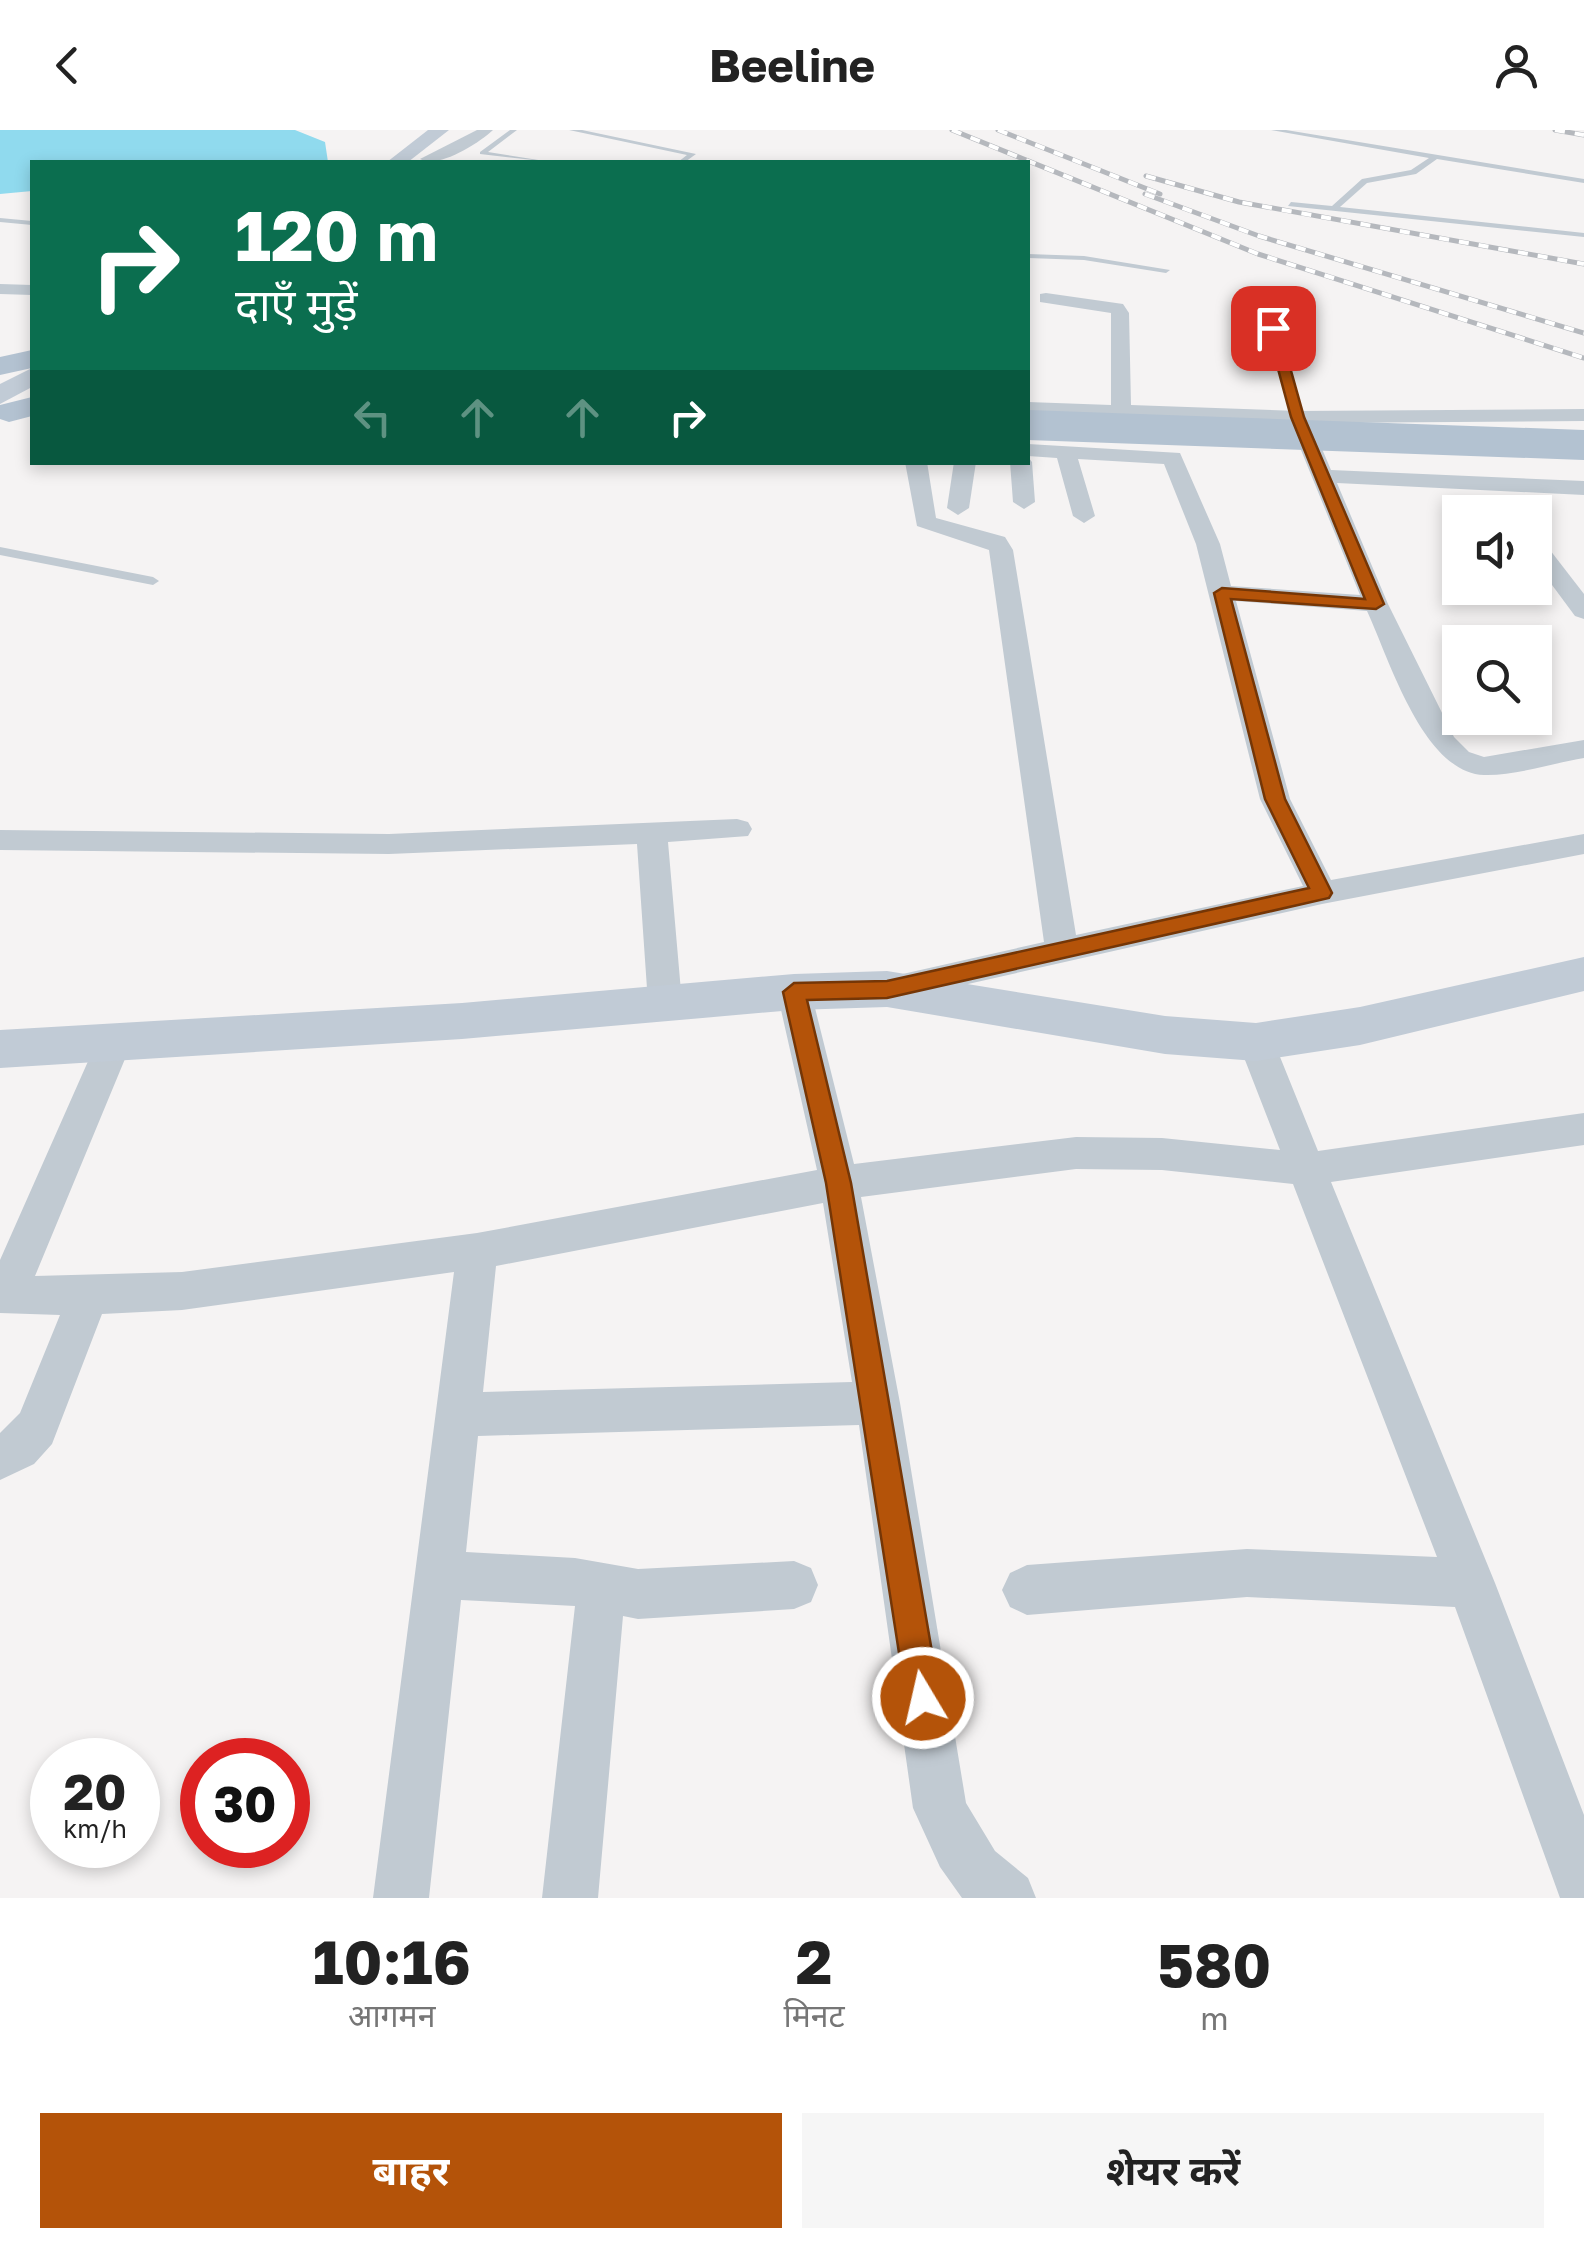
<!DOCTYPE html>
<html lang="hi">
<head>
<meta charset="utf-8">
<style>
  body { margin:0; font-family:"Golos Text","Noto Sans Devanagari",sans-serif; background:#f6f6f6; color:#222; height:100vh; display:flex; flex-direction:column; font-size:38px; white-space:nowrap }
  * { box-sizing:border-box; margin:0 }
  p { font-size:32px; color:#767676 }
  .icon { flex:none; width:55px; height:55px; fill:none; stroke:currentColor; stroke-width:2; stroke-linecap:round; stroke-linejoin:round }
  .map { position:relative; height:1768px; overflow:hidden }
  .details { display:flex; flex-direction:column; background:#fff; flex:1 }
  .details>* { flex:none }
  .top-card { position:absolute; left:30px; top:30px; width:1000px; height:305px; border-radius:0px; box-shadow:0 5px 15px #0003; background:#0b6e4f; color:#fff; overflow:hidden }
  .controls { position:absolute; left:1442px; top:365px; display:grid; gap:20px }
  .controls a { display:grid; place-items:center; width:110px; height:110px; border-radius:0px; background:#fff; box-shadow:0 5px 15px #0003; font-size:50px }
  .speed { position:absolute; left:30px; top:1608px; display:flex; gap:20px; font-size:50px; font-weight:700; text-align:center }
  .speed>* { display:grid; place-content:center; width:130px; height:130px; border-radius:50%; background:#fff; box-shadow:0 5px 15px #0003; line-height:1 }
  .speed small { font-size:25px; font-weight:400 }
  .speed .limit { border:15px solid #d22; background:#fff; color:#111 }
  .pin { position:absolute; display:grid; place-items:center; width:85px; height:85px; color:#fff; margin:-42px; border-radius:20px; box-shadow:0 5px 15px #0006 }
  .me { position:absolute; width:110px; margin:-55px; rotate:351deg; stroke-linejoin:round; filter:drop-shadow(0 0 8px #0008) }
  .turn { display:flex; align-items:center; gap:35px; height:210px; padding:0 40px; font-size:45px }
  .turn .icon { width:130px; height:130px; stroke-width:2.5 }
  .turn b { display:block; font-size:70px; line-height:85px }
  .lanes { display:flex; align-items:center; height:95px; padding:0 40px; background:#0003; justify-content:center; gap:50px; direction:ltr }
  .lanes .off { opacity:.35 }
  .eta { display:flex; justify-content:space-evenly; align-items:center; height:170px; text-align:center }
  .eta b { font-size:60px; font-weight:700; line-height:70px }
  .button { display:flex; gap:20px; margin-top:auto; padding:20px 40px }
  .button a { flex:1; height:115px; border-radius:0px; background:#b45309; color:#fff; font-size:40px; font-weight:700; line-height:115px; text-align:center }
  .button a+a { background:#f6f6f6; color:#222 }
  header { display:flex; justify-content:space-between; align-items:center; height:130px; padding:0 40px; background:#fff; font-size:45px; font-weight:700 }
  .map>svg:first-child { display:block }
  .water { fill:#90daee }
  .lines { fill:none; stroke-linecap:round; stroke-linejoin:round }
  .lane { fill:#c1cad2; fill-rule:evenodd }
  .street { fill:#c1cad2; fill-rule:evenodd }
  .secondary { fill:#c1cbd6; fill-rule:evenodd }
  .primary { fill:#b3c2d1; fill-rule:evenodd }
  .rail-casing { stroke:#b5b8bd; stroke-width:5 }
  .rail { stroke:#fff; stroke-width:4; stroke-dasharray:10; stroke-linecap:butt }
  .primary-bridge { stroke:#b3c2d1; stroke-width:30 }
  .route { fill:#b45309; stroke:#753606; stroke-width:2.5 }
</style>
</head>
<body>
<header><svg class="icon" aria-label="back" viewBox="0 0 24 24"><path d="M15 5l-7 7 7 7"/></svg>Beeline<svg class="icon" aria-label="person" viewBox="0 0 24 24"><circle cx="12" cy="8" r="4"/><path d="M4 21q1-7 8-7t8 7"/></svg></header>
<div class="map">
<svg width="1584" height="1768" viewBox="0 0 1584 1768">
  <rect width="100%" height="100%" fill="#f5f3f3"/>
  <!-- water -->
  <polygon class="water" points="0,0 295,0 325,12 328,32 32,32 32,61 0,64"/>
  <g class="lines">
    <!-- lane -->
    <g class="lane">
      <polygon points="510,0 517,0 488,22 551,32 480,24 480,22"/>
      <polygon points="569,0 582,0 696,24 685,32 678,32 687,25"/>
      <polygon points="1271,0 1286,0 1584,49 1584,53 1437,29 1416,44 1367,53 1340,77 1584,103 1584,107 1288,76 1291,72 1332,76 1362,49 1411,40 1429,28"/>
      <polygon points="0,88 32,91 32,95 0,92"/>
      <polygon points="1028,124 1084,126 1170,140 1166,143 1084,130 1028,128"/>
      <polygon points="1273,195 1278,198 1302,289 1293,287 1268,198"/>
      <polygon points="0,417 153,447 159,451 153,455 0,425"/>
    </g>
    <!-- street -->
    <g class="street">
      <path d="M477,0H493C478,14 438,39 420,29Z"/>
      <polygon points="0,154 32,155 32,165 0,164"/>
      <path d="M1046,163L1123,174L1129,183L1131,275L1298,281L1584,279V291L1311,293L1331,340L1584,351V365L1337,353L1388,474L1454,607L1469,622L1484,627L1584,610V628C1553,633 1515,646 1484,645C1423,643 1389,528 1367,481L1236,471L1290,669L1331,750L1584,704V724L1322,774L888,872L876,868L871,859L876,850L1044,812L989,420L917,396L905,332H927L936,388L1005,407L1013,420L1076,805L1303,756L1260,669L1196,414L1164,334L1078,329L1095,386L1084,393L1073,386L1057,328L1028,326V314L1180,323L1220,414L1231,456L1360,465L1290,293L1028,284V272L1111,275V183L1040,172V164Z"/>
      <polygon points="1028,327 1032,332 1035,372 1024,379 1013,372 1010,332 1028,332"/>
      <polygon points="954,332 976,332 969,378 958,385 947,378"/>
      <polygon points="1535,409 1543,411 1584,464 1584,489 1575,486 1535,432"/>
      <polygon points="737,689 748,692 752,699 748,706 668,712 682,873 677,882 665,886 653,882 648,873 637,714 389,724 0,720 0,700 389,704"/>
      <path d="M794,849L806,853L811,862L854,1034L1076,1007L1162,1008L1280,1020L1238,912L1243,902L1256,898L1269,902L1274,912L1318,1021L1584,983V1015L1331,1052L1495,1453L1584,1685V1768H1560L1455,1477L1247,1467L1027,1485L1010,1477L1002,1460L1010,1443L1027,1435L1247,1419L1437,1427L1293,1054L1162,1040L1076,1039L861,1067L900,1273L966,1673L995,1721L1028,1748L1036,1768H962L940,1737L913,1678L859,1295L478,1306L466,1422L575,1428L638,1439L794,1431L811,1438L818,1455L811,1472L794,1479L638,1489L623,1486L598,1768H542L575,1476L461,1470L429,1768H373L454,1142L182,1180L102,1184L52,1314L34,1334L0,1350V1303L20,1283L60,1185L0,1183V1130L101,902L114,898L127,902L132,912L35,1146L182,1142L477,1103L817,1040L777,862L782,853ZM823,1073L852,1252L483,1262L496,1136Z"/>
    </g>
    <!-- secondary -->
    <g class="secondary">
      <polygon points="428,0 449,0 408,32 387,32"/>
      <polygon points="32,238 32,257 0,274 0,254"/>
      <polygon points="1584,827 1584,861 1360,915 1256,931 1165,924 887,877 794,880 462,909 0,938 0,900 462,873 794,844 887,841 1165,886 1256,893 1360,877"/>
    </g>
    <!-- primary -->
    <g class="primary">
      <polygon points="32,220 32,238 0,245 0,227"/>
      <polygon points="32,267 32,286 9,292 0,289 0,275"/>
    </g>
    <defs>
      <g id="rail">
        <polyline points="952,0 1258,124 1584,228"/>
        <polyline points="998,0 1160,64"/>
        <polyline points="1555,0 1584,5"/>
        <polyline points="1146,46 1239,72 1584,134"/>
        <polyline points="1145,64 1259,106 1584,203"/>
      </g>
    </defs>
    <!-- rail casing -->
    <use href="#rail" class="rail-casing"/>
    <!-- rail -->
    <use href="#rail" class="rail"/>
    <!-- primary-bridge -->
    <polyline class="primary-bridge" points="1028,295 1584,315"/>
  </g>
  <!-- route -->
  <polygon class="route" points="1273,194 1279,198 1304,287 1384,474 1376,479 1231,469 1285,669 1332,763 1329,768 887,868 807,870 851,1053 940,1568 935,1579 923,1584 911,1579 906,1568 826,1053 783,862 794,853 887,851 1309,758 1265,669 1214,463 1222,458 1365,469 1291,287 1267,198"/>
</svg>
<div class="controls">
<a><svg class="icon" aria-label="sound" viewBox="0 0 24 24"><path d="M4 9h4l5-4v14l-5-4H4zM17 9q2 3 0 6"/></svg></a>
<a><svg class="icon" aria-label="search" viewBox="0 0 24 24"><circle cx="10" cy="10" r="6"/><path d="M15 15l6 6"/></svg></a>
</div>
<div class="speed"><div>20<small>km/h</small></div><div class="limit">30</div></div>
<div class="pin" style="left:1273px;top:198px;background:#d93025"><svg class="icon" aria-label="arrive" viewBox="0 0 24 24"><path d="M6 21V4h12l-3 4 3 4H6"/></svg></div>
<svg class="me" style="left:923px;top:1568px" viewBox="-20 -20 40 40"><circle r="17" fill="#b45309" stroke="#fff" stroke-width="3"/><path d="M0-11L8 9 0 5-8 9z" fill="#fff"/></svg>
<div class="top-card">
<div class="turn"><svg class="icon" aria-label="right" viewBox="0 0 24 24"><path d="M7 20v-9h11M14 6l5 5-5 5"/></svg><div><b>120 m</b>दाएँ मुड़ें</div></div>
<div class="lanes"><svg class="icon off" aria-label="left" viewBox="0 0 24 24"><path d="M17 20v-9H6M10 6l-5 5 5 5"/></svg><svg class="icon off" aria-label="ahead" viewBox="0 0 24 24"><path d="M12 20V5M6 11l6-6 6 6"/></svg><svg class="icon off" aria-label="ahead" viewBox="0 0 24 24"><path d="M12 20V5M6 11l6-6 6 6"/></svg><svg class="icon" aria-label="right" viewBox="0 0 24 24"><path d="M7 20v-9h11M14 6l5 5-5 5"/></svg></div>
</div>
</div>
<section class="details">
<div class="eta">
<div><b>10:16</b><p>आगमन</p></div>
<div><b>2</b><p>मिनट</p></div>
<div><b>580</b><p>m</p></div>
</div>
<div class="button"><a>बाहर</a><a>शेयर करें</a></div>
</section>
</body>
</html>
